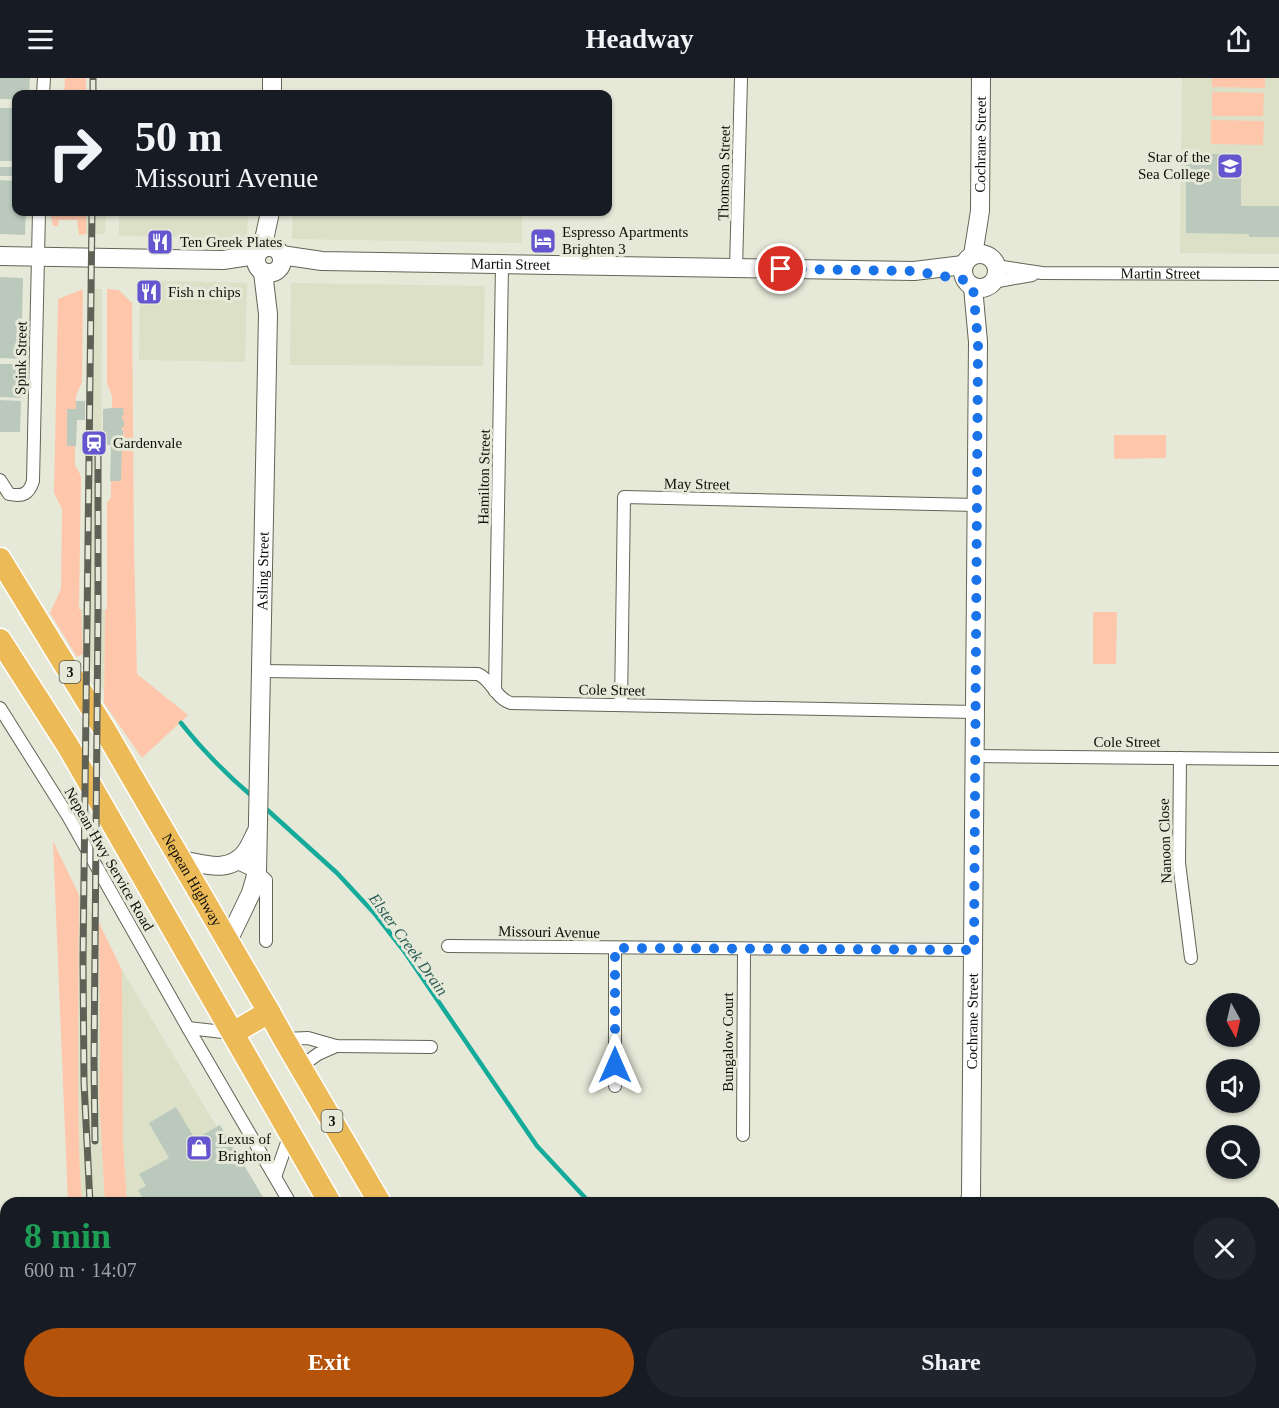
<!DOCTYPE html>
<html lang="en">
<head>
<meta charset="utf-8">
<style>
  body { margin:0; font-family:"Times New Roman",serif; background:#20242c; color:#f1f3f6; height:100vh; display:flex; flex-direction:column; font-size:22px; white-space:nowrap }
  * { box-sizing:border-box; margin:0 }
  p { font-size:20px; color:#9ea1a6 }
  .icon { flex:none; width:33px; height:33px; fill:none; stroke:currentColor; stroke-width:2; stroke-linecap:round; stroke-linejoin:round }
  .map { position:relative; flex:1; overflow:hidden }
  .sheet { position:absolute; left:0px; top:1119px; width:1280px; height:212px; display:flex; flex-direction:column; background:#171b24; border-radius:18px 18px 0 0; box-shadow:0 2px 4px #0004 }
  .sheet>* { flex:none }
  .hud { position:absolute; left:12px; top:12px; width:600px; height:126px; border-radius:12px; box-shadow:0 2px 4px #0004; background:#171b24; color:#f1f3f6; overflow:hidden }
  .needle { width:39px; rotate:172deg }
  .fabs { position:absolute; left:1206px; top:915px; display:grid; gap:12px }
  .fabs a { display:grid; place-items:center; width:54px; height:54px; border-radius:50%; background:#171b24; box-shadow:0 2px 4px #0004; font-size:30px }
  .pin { position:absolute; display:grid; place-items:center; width:51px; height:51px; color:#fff; margin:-26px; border:3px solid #fff; border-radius:50%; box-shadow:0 2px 6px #0007 }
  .me { position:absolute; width:66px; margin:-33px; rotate:0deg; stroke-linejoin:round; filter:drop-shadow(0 0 4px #0008) }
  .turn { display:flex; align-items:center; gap:21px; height:126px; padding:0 24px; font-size:27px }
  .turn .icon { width:78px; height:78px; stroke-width:2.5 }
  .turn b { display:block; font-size:42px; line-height:51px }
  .round { display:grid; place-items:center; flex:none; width:63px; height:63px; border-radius:32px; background:#20242c }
  .head { display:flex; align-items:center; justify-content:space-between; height:102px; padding:0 24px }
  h1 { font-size:36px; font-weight:600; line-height:45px; color:#1e9e55 }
  .cta { display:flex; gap:12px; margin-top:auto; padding:12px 24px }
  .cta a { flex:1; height:69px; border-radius:36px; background:#b45309; color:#fff; font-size:24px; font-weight:600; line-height:69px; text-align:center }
  .cta a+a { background:#20242c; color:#f1f3f6 }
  header { display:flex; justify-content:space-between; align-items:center; height:78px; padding:0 24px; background:#171b24; font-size:27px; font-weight:600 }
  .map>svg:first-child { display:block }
  .built { fill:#dbe0c7 }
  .green { fill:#fec7ac }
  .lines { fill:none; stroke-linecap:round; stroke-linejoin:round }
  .stream { stroke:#15ab9b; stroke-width:4.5 }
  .building { fill:#bbc9bd }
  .street-casing { stroke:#626556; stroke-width:14 }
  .secondary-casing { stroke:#626556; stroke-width:20 }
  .highway-casing { stroke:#fff; stroke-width:25 }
  .street { stroke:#fff; stroke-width:12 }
  .secondary { stroke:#fff; stroke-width:18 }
  .highway { stroke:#edba58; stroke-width:22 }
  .rail-casing { stroke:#5f6157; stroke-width:7 }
  .rail { stroke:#e6e9d8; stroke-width:4.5; stroke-dasharray:14; stroke-linecap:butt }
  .route { stroke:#1a73e8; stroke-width:10; stroke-dasharray:0 18 }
  .labels { text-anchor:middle; stroke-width:6; stroke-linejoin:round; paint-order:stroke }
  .shield { fill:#e6e9d8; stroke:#4f5048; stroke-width:1.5 }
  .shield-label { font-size:14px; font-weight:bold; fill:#0e0f0a }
  .street-label { font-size:15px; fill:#0e0f0a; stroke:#e6e9d8 }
  .poi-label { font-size:15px; fill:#0e0f0a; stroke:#e6e9d8; text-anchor:start }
  .water-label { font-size:16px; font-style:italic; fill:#275c55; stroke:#e6e9d8 }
</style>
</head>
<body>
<header><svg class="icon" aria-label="menu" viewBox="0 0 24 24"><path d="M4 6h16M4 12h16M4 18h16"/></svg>Headway<svg class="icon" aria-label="share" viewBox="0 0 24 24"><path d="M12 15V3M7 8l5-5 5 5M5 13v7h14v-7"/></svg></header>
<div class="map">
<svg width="1279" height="1330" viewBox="0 0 1279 1330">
  <rect width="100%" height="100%" fill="#e6e9d8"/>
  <!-- built -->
  <g class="built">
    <polygon points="1182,0 1279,0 1279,176 1180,175"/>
    <polygon points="86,134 106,134 105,156 86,156"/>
    <polygon points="119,134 248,134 247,160 119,158"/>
    <polygon points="293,134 522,134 522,165 292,161"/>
    <polygon points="140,202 247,205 245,284 139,282"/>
    <polygon points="291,205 485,208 483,288 290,287"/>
    <polygon points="88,211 102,211 101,531 105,532 104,613 83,576 81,532 83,531"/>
    <polygon points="79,817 99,845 100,972 99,1019 105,1125 82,1125 79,1073 78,993"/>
    <polygon points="122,892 263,1125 127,1125 123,1063"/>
    <polygon points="383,1324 386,1330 145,1330 144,1325"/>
  </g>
  <!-- green -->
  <g class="green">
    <polygon points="65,0 86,0 86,16 64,16"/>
    <polygon points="1212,0 1265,0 1265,10 1212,9"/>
    <polygon points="1212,14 1264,15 1263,38 1212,38"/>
    <polygon points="1211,42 1264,43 1263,67 1211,66"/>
    <polygon points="50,134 86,134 86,156 79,157 77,142 59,142 58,148 53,148"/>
    <polygon points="83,211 82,304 76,318 76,331 67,331 67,368 75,368 75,387 81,398 79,531 81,532 83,576 77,579 50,535 61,511 62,431 54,415 58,221"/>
    <polygon points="107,211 119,212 132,225 134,469 137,596 188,637 142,680 104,625 105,532 107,531 107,425 111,419 111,403 122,362 124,362 124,360 122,359 122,356 124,356 122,349 124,349 124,343 122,342 122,337 124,337 124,334 112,330 112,318 107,305"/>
    <polygon points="1114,357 1166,357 1166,380 1114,381"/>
    <polygon points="1093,534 1117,534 1116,586 1093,586"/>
    <polygon points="53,763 79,817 78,993 79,1073 82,1125 68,1125"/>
    <polygon points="99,845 122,892 123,1063 127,1125 105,1125 99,1019 100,972"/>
  </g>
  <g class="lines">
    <!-- stream -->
    <g class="stream">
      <path d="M181,645C203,673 227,697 254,720"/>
      <polyline points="263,728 337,795 375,836 404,873 537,1068 590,1125"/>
      <polyline points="843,1324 851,1330"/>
    </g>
  </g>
  <!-- building -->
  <g class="building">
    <polygon points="0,0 30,0 29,16 16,16 16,21 0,21"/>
    <rect x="0" y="30" width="16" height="53"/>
    <polygon points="1186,76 1241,76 1241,128 1279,128 1279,159 1249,159 1249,156 1186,155"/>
    <rect x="0" y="89" width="15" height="9"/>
    <polygon points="0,102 15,103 14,126 16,126 16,134 26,134 25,157 0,156"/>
    <polygon points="0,199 23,200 21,281 0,280"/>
    <polygon points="0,286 21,286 21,320 0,319"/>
    <polygon points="0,322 21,323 20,354 0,354"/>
    <polygon points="76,323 85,323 85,342 77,342 76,368 67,368 67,331 76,331"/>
    <polygon points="111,330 123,330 123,334 124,334 124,337 122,337 122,342 124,342 124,349 122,349 122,353 124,353 122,359 124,360 124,362 122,362 121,403 110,403 111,367 103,367 103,331"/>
    <polygon points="176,1029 195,1061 220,1047 263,1119 253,1125 146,1125 138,1112 146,1108 139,1096 169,1080 149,1045"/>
    <polygon points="304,1324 363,1324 366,1330 308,1330"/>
  </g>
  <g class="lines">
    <defs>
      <g id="street">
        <polyline points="43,16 44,0"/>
        <path id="s1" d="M996,188L1042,195L1279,196"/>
        <polyline points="736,191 741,0"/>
        <polyline points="993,204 1032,197"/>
        <path d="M0,402L9,416C23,419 29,416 33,403L39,134"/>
        <path d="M262,593L478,596C492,602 496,621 511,625L975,634"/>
        <polyline points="495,613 502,187"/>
        <polyline points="621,627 624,419 977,427"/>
        <polyline points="0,630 68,738 188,950 290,1125"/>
        <polyline points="975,678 1279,681"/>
        <polyline points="1180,680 1179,785 1191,880"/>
        <polyline points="235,784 257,794 266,802 266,863"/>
        <polyline points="448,868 973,872"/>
        <polyline points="615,870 615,1008"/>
        <polyline points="188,950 232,955"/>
        <polyline points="284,961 308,960 336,968 431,969"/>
        <polyline points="300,989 318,976 336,968"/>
        <polyline points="743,1057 744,871"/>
        <polyline points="275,1099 290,1056"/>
        <polyline points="408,1324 411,1330"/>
        <polyline points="665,1324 668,1330"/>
      </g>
      <g id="secondary">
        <polyline points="272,16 272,0"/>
        <circle cx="269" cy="182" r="13"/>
        <polyline points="262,171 270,134"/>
        <circle cx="980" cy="193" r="17"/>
        <path id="s2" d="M281,177L322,183L914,193L963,187"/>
        <path id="s3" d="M973,177L980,133L981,0"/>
        <polyline points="0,178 223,182 257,177"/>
        <path d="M181,782C204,786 228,796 245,775C250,769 253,760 257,753"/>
        <path id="s4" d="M228,863L251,815L257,794L268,236L263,194"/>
        <path id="s5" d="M969,1125L971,1118L978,264L973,209"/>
        <polyline points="1274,1167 1279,1167"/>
        <polyline points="969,1324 969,1330"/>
      </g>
      <g id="highway">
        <path id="s6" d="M0,481L106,654L269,934L284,961L380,1125"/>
        <polyline points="0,562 68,668 330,1125"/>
        <polyline points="233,955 269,934"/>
        <polyline points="450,1324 453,1330"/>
        <polyline points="498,1324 501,1330"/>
      </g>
    </defs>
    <!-- street casing -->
    <use href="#street" class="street-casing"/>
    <!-- secondary casing -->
    <use href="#secondary" class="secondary-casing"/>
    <!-- highway casing -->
    <use href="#highway" class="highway-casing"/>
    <!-- street -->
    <use href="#street" class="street"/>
    <!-- secondary -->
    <use href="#secondary" class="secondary"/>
    <!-- highway -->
    <use href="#highway" class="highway"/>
    <defs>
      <g id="rail">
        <polyline points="93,16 93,0"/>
        <polyline points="95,1063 94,984 98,531 98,373"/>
        <polyline points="90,1125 84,1004 83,881 92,134"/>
        <polyline points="113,1324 114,1330"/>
      </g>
    </defs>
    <!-- rail casing -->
    <use href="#rail" class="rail-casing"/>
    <!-- rail -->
    <use href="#rail" class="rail"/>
  </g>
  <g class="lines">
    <!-- route -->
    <polyline class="route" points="615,987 615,870 974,872 978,264 973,209 965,202 914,193 781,191"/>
  </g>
  <!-- icons -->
  <defs>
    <symbol id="school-square" viewBox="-11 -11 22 22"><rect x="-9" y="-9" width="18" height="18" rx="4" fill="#6555ce" stroke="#e6e9d8"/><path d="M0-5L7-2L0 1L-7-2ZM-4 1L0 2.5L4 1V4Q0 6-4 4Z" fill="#fff"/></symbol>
    <symbol id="hotel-square" viewBox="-11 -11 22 22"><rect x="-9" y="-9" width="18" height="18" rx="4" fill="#6555ce" stroke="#e6e9d8"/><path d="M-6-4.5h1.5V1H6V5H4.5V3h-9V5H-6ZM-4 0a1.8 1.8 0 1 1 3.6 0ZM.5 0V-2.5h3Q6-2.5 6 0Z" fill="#fff"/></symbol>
    <symbol id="restaurant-square" viewBox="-11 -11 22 22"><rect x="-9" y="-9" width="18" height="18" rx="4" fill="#6555ce" stroke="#e6e9d8"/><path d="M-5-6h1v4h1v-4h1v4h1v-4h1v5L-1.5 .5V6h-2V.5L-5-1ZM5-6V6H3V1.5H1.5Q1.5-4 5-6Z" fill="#fff"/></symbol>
    <symbol id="station-square" viewBox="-11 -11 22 22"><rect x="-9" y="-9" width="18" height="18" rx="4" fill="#6555ce" stroke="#e6e9d8"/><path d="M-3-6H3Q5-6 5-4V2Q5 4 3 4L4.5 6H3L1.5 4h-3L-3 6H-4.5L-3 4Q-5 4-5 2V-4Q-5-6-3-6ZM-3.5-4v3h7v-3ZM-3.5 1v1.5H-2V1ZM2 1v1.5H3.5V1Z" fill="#fff"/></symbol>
    <symbol id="shop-square" viewBox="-11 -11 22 22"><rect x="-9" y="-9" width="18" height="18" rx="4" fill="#6555ce" stroke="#e6e9d8"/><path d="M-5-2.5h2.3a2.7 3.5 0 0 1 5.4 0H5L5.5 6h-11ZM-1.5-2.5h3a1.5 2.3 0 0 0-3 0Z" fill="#fff"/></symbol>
  </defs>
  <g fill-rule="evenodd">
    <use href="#school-square" x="1215" y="73" width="30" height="30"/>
    <use href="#hotel-square" x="528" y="148" width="30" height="30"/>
    <use href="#restaurant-square" x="145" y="149" width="30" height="30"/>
    <use href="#restaurant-square" x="134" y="199" width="30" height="30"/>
    <use href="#station-square" x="79" y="350" width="30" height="30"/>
    <use href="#shop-square" x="184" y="1055" width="30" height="30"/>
  </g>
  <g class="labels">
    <!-- shield labels -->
    <g class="shield">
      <rect x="59.5" y="583" width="21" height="22" rx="4.5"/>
      <rect x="321.5" y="1032" width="21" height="22" rx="4.5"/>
    </g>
    <g class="shield-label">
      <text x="70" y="599">3</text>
      <text x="332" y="1048">3</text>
    </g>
    <!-- street labels -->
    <g class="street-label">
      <text dy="5" stroke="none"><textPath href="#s3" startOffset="111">Cochrane Street</textPath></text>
      <text transform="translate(724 95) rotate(-89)" y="5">Thomson Street</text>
      <text dy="5" stroke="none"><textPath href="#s2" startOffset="230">Martin Street</textPath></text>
      <text dy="5" stroke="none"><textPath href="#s1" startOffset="165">Martin Street</textPath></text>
      <text transform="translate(21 280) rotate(-89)" y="5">Spink Street</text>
      <text transform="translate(484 399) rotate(-89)" y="5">Hamilton Street</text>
      <text transform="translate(697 406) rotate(1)" y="5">May Street</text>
      <text dy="5" stroke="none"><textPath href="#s4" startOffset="376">Asling Street</textPath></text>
      <text transform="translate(612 612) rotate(1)" y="5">Cole Street</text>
      <text x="1127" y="669">Cole Street</text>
      <text transform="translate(1165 763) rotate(-92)" y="5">Nanoon Close</text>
      <text transform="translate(109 781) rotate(60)" y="5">Nepean Hwy Service Road</text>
      <text dy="5" stroke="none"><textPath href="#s6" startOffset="374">Nepean Highway</textPath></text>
      <text transform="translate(549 854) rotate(1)" y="5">Missouri Avenue</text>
      <text dy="5" stroke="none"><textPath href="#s5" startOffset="182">Cochrane Street</textPath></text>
      <text transform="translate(728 964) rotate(-90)" y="5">Bungalow Court</text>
    </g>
    <!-- poi labels -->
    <g class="poi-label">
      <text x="1210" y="84" text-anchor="end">Star of the<tspan x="1210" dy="17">Sea College</tspan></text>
      <text x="562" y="159">Espresso Apartments<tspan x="562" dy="17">Brighten 3</tspan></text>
      <text x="180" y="169">Ten Greek Plates</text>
      <text x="168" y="219">Fish n chips</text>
      <text x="113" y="370">Gardenvale</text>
      <text x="218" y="1066">Lexus of<tspan x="218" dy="17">Brighton</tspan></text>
    </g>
    <!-- water labels -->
    <g class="water-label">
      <text transform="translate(409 866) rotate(54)" y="6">Elster Creek Drain</text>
    </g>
  </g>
</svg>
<div class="fabs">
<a><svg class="needle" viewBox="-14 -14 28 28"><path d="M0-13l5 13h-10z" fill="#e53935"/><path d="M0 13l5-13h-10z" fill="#9ea1a6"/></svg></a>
<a><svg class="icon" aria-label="sound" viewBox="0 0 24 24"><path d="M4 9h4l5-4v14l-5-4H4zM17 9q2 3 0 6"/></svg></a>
<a><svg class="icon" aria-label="search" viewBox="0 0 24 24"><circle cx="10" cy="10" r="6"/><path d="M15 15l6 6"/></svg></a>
</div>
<div class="pin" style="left:781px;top:191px;background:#d93025"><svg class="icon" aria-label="arrive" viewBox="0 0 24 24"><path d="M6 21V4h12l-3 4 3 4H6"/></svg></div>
<svg class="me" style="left:615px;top:987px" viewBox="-20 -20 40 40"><path d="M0-17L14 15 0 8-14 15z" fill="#1a73e8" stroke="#fff" stroke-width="4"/></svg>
<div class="hud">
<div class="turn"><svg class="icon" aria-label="right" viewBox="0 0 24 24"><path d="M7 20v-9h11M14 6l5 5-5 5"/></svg><div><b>50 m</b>Missouri Avenue</div></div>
</div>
<section class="sheet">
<div class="head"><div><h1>8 min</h1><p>600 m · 14:07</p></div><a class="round"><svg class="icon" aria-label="close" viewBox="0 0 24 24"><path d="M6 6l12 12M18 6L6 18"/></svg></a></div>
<div class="cta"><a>Exit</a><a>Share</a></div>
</section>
</div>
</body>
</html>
